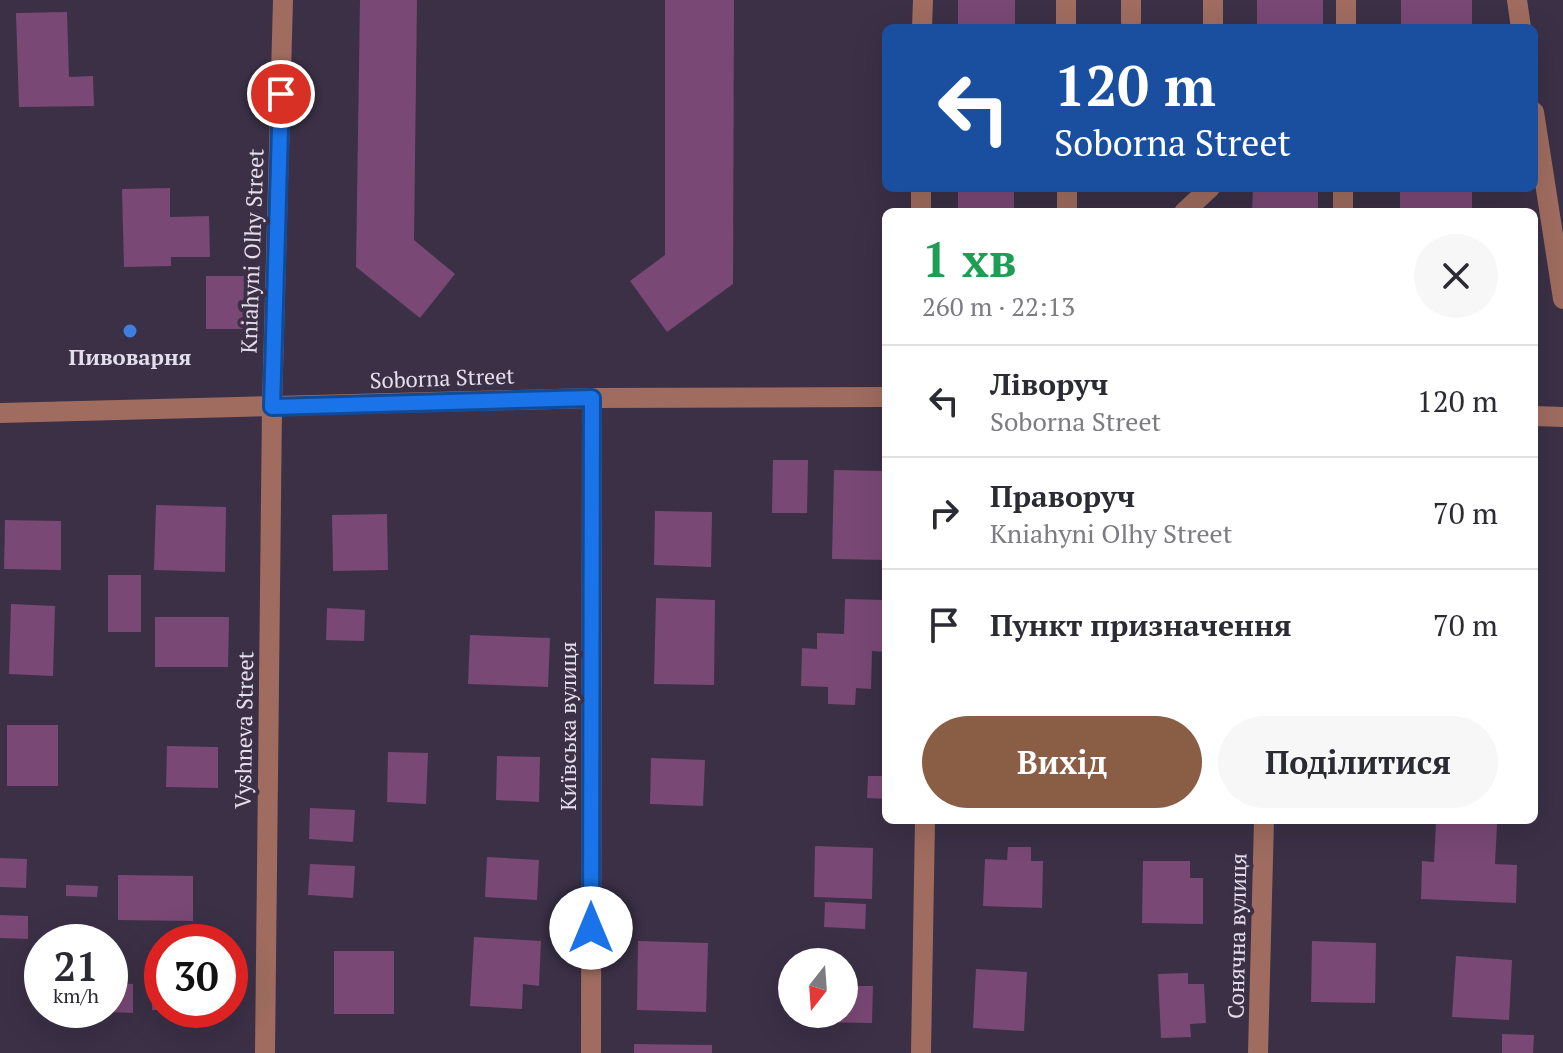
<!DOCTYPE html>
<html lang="uk">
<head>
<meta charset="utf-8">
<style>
  body { margin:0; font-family:"PT Serif",serif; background:#f7f7f7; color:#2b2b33; height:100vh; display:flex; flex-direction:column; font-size:30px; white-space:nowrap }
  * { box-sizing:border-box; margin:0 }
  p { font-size:26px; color:#7c7c81 }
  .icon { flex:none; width:44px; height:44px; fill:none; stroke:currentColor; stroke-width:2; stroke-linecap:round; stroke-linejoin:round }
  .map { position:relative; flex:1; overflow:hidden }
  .sheet { position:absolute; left:882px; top:208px; width:656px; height:616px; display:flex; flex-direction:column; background:#fff; border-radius:12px; box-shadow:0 8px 32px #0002 }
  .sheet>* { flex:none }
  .guide { position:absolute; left:882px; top:24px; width:656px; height:168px; border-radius:12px; box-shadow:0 8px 32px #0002; background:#1a4fa0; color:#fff; overflow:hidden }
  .needle { width:52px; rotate:197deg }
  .buttons { position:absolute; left:778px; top:948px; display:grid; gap:16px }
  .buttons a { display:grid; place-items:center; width:80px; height:80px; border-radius:50%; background:#fff; box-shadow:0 8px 32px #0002; font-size:40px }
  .speed { position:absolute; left:24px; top:924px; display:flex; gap:16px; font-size:40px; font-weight:700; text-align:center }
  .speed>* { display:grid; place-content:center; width:104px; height:104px; border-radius:50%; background:#fff; box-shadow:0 8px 32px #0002; line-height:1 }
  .speed small { font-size:20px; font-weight:400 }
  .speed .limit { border:12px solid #d22; background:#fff; color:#111 }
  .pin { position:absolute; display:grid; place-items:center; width:68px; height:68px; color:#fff; margin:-34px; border:4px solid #fff; border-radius:50%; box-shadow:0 2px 8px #0007 }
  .me { position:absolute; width:88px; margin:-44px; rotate:0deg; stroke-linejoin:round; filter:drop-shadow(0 0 6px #0008) }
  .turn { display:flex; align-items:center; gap:28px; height:168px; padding:0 40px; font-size:36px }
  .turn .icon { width:104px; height:104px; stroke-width:2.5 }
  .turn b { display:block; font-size:56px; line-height:68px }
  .round { display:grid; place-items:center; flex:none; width:84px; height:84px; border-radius:42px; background:#f7f7f7 }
  .summary { display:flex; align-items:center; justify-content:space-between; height:136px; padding:0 40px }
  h1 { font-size:48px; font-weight:600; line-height:60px; color:#1e9e55 }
  .button { display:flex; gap:16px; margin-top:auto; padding:16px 40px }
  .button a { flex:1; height:92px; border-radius:48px; background:#8a5d45; color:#fff; font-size:32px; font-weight:600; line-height:92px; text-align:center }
  .button a+a { background:#f7f7f7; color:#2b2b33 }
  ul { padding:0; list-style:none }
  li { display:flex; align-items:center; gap:24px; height:112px; padding:0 40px; border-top:2px solid #e1e1e2 }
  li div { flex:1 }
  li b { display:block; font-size:30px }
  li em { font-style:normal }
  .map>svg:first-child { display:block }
  .building { fill:#794875 }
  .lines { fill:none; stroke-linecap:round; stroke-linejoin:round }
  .minor { stroke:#9f6c5f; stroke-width:20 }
  .route-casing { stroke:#114b97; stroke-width:20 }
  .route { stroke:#1a73e8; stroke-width:14 }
  .shop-dot { fill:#3f7fe0; stroke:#3b3046; stroke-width:3 }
  .labels { text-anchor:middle; stroke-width:8; stroke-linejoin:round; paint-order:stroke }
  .street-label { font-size:22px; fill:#e4deec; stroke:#3b3046 }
  .poi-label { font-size:22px; font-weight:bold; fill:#e4deec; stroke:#3b3046 }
</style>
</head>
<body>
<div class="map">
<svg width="1563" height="1053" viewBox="0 0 1563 1053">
  <rect width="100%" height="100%" fill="#3b3046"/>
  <!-- building -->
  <g class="building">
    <polygon points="360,0 417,0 414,240 455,274 420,318 356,267"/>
    <polygon points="665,0 734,0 733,284 667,332 630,281 665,255"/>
    <rect x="958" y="0" width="57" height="28"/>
    <rect x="1257" y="0" width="66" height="28"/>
    <rect x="1401" y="0" width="71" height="28"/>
    <polygon points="67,12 69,77 93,76 94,106 19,107 16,13"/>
    <polygon points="170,188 170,217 209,216 210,257 171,257 171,266 124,267 122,189"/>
    <rect x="958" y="188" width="56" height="24"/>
    <polygon points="1253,188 1318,188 1318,212 1252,212"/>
    <rect x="1400" y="188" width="72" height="24"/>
    <rect x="206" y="276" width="41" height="53"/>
    <polygon points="773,460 808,460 807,513 772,513"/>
    <polygon points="834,470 886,471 886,560 832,559"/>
    <polygon points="156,505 226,507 225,572 154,570"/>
    <polygon points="655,511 712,512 711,567 654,565"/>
    <polygon points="387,514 388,570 333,571 332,515"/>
    <polygon points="5,520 61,521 61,570 4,569"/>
    <rect x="108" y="575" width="33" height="57"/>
    <polygon points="656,598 715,600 714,685 654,684"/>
    <polygon points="845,599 886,600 886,652 872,651 871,689 856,688 855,705 828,704 828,687 801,686 802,648 817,649 817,633 844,634"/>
    <polygon points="11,604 55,606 53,676 9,674"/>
    <polygon points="327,608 365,610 364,641 326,640"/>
    <polygon points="155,617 229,617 228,667 155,667"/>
    <polygon points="470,635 550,638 548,687 468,684"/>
    <rect x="7" y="725" width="51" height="61"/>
    <polygon points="167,746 218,747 218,788 166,787"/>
    <polygon points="388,752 428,753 426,804 387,802"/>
    <polygon points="497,756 540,757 539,802 496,800"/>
    <polygon points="651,758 705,760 703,806 650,804"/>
    <polygon points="868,776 886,776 886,799 867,798"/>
    <polygon points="310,808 355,810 353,842 309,839"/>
    <polygon points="1436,822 1497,824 1495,864 1517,865 1516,903 1421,899 1422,861 1434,862"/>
    <polygon points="815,846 873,848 872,899 814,897"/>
    <polygon points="1008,847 1031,847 1031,861 1043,861 1042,908 983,906 985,859 1007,860"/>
    <polygon points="487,857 539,860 537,900 485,897"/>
    <polygon points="0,858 27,859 26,888 0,887"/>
    <polygon points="1143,861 1190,861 1190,878 1203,878 1203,924 1142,923"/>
    <polygon points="310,864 355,866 353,898 308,895"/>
    <polygon points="118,875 193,876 193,921 118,920"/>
    <polygon points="66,885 98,886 97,897 66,896"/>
    <polygon points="825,902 866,904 865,929 824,927"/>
    <polygon points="0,915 28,916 28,939 0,938"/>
    <polygon points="474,937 541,941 539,986 523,984 522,1009 470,1006"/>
    <polygon points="638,941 708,943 706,1012 637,1010"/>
    <polygon points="1312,941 1376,943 1375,1003 1311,1002"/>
    <rect x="334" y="951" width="60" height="63"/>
    <polygon points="1456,956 1512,960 1509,1020 1452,1017"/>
    <polygon points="153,966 162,966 162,1010 152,1010"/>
    <polygon points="976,969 1027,972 1024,1031 973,1028"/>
    <polygon points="1188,973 1188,984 1204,984 1206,1023 1190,1024 1191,1037 1161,1038 1158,974"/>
    <polygon points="110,983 133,984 133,1013 110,1012"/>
    <polygon points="844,986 873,986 872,1023 820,1022 820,1014 844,1014"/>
    <polygon points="1502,1034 1534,1035 1533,1053 1502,1053"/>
    <polygon points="634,1044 712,1045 712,1053 634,1053"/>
  </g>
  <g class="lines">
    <!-- minor -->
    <g class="minor">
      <polyline points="1066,0 1066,28"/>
      <polyline points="1517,0 1521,28"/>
      <polyline points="1131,22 1131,0"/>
      <polyline points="922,28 923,0"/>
      <polyline points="1213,28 1213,0"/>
      <polyline points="1346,28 1346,0"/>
      <polyline points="1534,112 1563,299"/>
      <polyline points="1067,188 1067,212"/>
      <polyline points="921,212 921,188"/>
      <polyline points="1184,212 1210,188"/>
      <polyline points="1343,212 1343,188"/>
      <polyline points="0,413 592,398 886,397"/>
      <polyline points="1534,416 1563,417"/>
      <polyline points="265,1053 272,407 283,0"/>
      <polyline points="591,1053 592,398"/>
      <polyline points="921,1053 925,820"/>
      <polyline points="1258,1053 1264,820"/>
    </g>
  </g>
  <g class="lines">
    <defs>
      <polyline id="route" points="281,94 272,407 592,398 591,928"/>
    </defs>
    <!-- route casing -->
    <use href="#route" class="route-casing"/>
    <!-- route -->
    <use href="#route" class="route"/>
  </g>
  <!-- markers -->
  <circle class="shop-dot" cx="130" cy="331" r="8"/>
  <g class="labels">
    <!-- street labels -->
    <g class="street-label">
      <text transform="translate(252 251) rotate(-88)" y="8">Kniahyni Olhy Street</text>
      <text transform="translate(442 378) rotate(-2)" y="8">Soborna Street</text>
      <text transform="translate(568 726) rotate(-90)" y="8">Київська вулиця</text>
      <text transform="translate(244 730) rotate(-89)" y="8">Vyshneva Street</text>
      <text transform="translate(1237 936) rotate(-89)" y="8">Сонячна вулиця</text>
    </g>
    <!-- poi labels -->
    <g class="poi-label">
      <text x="130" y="365">Пивоварня</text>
    </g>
  </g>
</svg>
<div class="buttons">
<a><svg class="needle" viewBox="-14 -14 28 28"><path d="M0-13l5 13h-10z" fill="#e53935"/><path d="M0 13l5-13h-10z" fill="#7c7c81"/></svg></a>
</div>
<div class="speed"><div>21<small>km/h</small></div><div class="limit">30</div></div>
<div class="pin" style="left:281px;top:94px;background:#d93025"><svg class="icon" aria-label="arrive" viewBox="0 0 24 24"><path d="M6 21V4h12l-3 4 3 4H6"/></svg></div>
<svg class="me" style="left:591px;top:928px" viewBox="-20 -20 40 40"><circle r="19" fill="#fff"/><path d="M0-13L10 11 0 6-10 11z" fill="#1a73e8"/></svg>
<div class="guide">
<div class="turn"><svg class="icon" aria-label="left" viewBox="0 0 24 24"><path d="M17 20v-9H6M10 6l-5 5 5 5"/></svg><div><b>120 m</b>Soborna Street</div></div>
</div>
<section class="sheet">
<div class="summary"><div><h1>1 хв</h1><p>260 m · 22:13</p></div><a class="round"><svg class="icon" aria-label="close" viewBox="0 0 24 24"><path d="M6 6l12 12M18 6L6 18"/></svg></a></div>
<ul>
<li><svg class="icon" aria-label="left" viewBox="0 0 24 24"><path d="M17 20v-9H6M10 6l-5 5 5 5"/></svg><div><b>Ліворуч</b><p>Soborna Street</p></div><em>120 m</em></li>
<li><svg class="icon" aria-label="right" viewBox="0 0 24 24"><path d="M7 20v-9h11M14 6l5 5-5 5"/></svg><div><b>Праворуч</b><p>Kniahyni Olhy Street</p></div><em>70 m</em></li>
<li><svg class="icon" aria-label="arrive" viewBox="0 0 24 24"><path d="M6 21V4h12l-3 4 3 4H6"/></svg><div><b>Пункт призначення</b></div><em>70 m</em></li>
</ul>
<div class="button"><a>Вихід</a><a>Поділитися</a></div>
</section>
</div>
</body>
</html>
